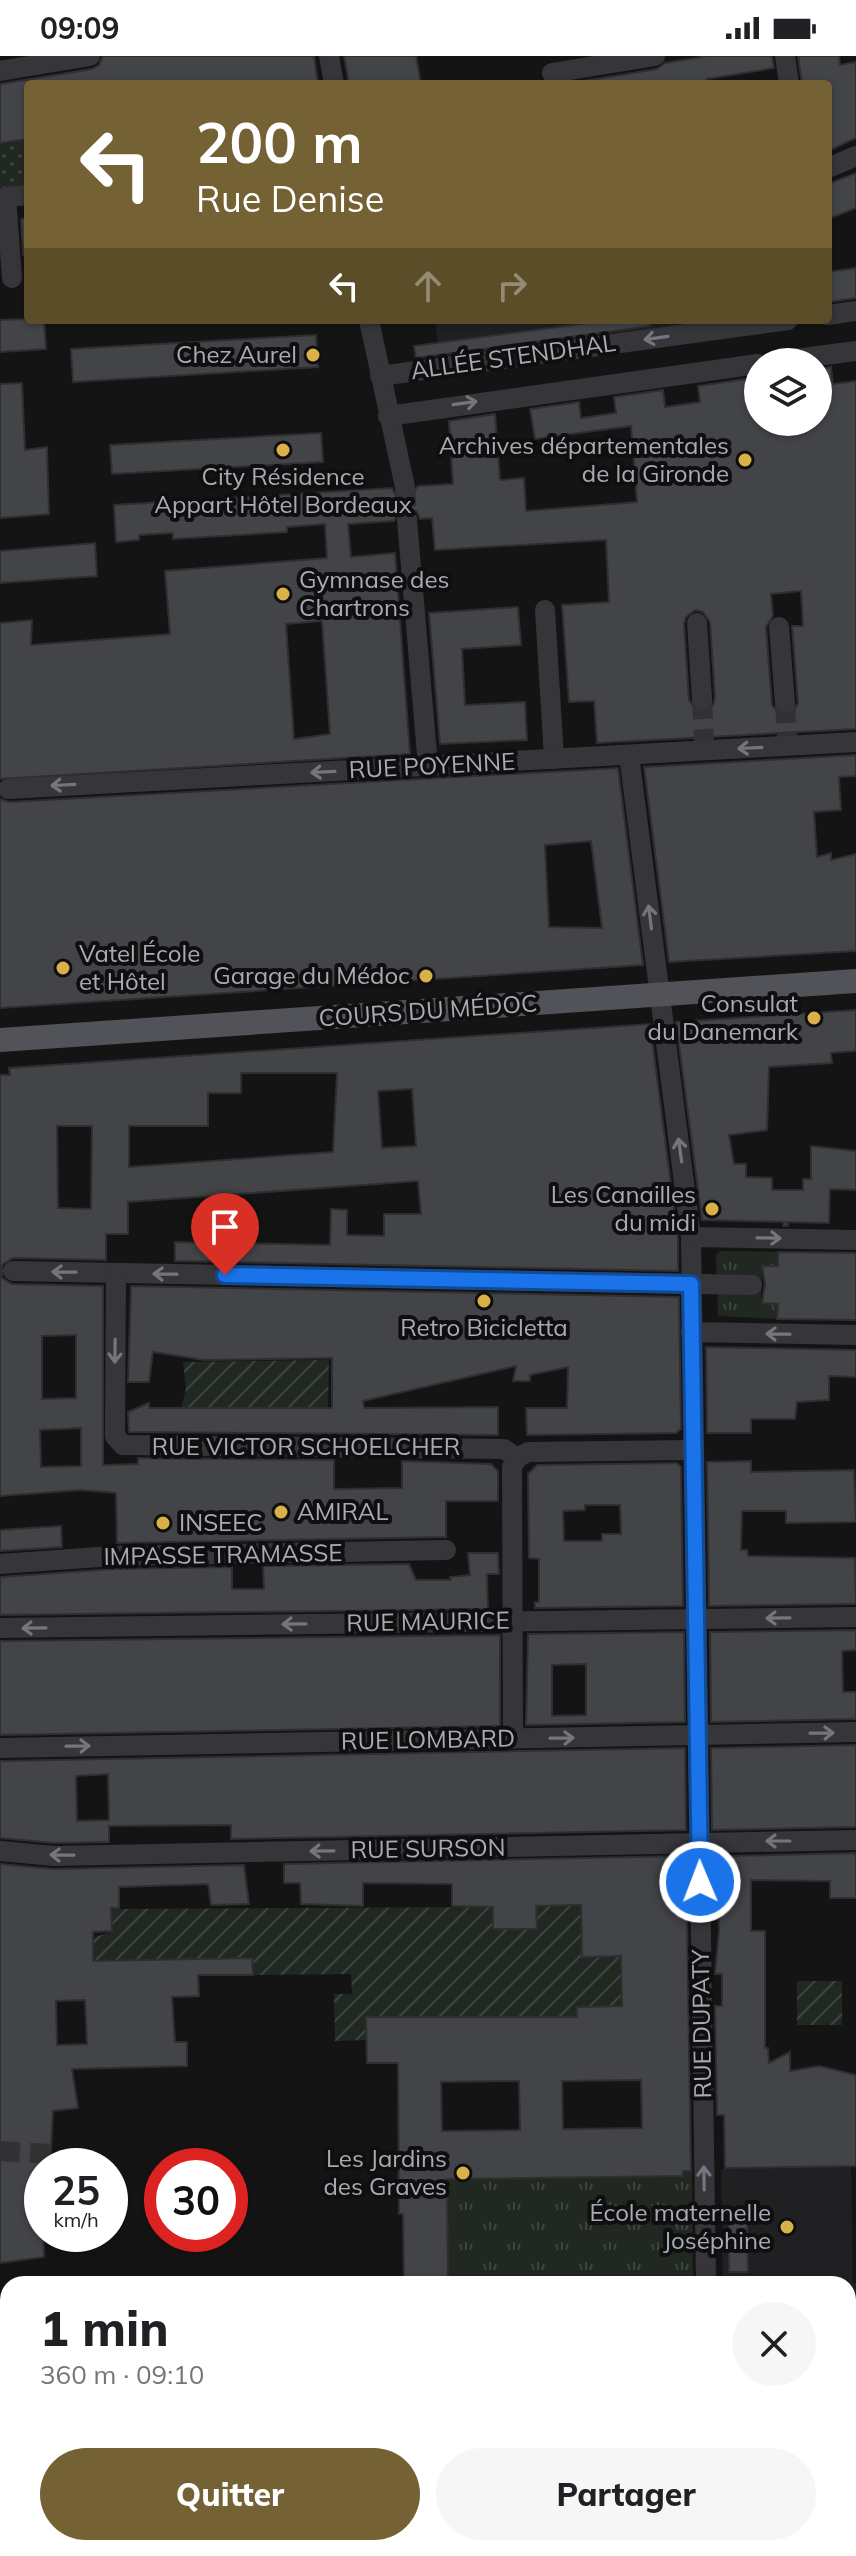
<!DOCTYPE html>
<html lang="fr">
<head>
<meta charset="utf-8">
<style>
  body { margin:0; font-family:Mulish,sans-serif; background:#f6f6f6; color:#202124; height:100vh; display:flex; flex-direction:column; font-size:30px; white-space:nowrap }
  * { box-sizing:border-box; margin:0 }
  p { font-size:26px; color:#757577 }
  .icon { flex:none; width:44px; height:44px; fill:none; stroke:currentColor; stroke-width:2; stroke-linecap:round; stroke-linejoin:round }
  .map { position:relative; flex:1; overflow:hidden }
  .drawer { position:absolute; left:0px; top:2220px; width:856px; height:280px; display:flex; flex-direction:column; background:#fff; border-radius:24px 24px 0 0; box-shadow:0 2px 6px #0004 }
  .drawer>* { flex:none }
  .hud { position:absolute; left:24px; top:24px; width:808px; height:244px; border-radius:8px; box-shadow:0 2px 6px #0004; background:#746134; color:#fff; overflow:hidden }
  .buttons { position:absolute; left:744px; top:292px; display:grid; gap:16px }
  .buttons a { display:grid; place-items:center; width:88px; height:88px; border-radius:50%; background:#fff; box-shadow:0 2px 6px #0004; font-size:40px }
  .speed { position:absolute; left:24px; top:2092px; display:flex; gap:16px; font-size:40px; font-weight:700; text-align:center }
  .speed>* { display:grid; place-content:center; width:104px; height:104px; border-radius:50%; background:#fff; box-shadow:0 2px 6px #0004; line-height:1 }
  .speed small { font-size:20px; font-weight:400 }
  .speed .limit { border:12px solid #d22; background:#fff; color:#111 }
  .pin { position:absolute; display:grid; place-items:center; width:68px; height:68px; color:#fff; margin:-82px -34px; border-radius:50% 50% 50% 0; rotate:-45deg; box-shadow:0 0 8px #0007 }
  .pin .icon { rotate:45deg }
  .me { position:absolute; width:88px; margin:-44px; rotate:359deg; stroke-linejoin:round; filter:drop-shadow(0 0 6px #0008) }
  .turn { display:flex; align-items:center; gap:28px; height:168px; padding:0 40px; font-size:36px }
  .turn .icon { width:104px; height:104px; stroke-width:2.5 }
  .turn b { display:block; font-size:56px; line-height:68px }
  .lanes { display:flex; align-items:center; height:76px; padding:0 40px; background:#0003; justify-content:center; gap:40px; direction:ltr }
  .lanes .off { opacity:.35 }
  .round { display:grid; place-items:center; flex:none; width:84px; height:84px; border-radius:42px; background:#f6f6f6 }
  .head { display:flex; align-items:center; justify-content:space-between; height:136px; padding:0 40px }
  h1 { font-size:48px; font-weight:800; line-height:60px }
  .cta { display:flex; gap:16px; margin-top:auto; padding:16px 40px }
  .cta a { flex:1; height:92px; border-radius:48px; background:#746134; color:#fff; font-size:32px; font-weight:800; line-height:92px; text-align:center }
  .cta a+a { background:#f6f6f6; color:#202124 }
  .status { display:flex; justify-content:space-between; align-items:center; height:56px; padding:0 40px; background:#fff; direction:ltr }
  .status svg { height:22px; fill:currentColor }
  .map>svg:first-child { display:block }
  .built { fill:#202022 }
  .grass { fill:url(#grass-dots) }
  .park { fill:url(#park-tufts) }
  .garden { fill:url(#garden-furrows) }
  .building { fill:#434448; stroke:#2f2e31; stroke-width:2; fill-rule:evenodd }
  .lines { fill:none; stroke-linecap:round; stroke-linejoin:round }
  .minor-tunnel { stroke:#323235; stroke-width:20; stroke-dasharray:20 10; stroke-linecap:butt }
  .minor { stroke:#36363a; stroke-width:20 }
  .major { stroke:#525359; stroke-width:24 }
  .oneway { stroke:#75767d }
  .route-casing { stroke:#114b97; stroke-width:20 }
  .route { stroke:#1a73e8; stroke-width:14 }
  .poi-dot { fill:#dab048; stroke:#0f0f10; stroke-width:3 }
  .labels { text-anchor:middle; stroke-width:8; stroke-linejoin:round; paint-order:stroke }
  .poi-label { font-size:24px; fill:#a8abb4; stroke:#0f0f10; text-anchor:end }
  .street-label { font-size:24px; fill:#a8abb4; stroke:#0f0f10 }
</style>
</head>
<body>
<div class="status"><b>09:09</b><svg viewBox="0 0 49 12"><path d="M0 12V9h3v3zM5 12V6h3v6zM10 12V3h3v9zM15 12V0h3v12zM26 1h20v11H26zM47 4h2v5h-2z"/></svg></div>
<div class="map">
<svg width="856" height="2500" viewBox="0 0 856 2500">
  <defs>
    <pattern id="grass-dots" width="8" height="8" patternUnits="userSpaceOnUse" patternTransform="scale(2)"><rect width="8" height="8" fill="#212822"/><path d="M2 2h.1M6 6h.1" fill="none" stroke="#3e4440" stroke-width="1.8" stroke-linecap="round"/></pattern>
    <pattern id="park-tufts" width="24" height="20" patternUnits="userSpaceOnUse" patternTransform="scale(2)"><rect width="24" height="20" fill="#212822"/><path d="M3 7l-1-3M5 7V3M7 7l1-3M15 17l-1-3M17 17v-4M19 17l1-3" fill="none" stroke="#3e4440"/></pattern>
    <pattern id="garden-furrows" width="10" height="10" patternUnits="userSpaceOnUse" patternTransform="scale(2)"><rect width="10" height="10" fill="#212822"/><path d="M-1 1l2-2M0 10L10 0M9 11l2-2" fill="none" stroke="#3e4440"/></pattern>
  </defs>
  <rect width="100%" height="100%" fill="#141415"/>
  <!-- built -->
  <g class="built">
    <polygon points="435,264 687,264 688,268 440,301"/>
    <polygon points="851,2110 853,2227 856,2227 856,2403 848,2403 848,2228 723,2228 721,2113"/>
  </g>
  <!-- grass -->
  <polygon class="grass" points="28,83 28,135 0,139 0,87"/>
  <!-- park -->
  <g class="park">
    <polygon points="720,1195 779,1196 778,1212 762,1211 761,1243 762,1247 778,1246 777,1263 718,1260 716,1199"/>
    <polygon points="692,2115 693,2228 408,2228 448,2223 447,2123"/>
  </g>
  <!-- garden -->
  <g class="garden">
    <polygon points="329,1304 328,1352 181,1352 186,1333 183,1306"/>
    <polygon points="621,1848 622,1961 595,1951 578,1951 577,1961 367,1961 367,1984 335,1985 334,1938 352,1938 351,1918 253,1919 252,1902 93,1905 93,1882 112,1875 111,1853 493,1851 493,1873 537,1873 536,1850 581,1849 582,1901 599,1901"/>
    <rect x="797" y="1925" width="45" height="44"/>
  </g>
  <!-- building -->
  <g class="building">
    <polygon points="103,0 314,0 318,28 28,28 28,83 0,87 0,28 92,13 99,9"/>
    <polygon points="344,0 416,0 421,28 349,28"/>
    <polygon points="707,0 772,0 774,12 707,23 710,28 565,28 657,13 665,7"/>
    <polygon points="798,0 839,0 840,9 856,6 856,82 828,95 828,28 802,28"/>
    <polygon points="856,117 856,152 828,163 828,128"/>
    <polygon points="28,162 28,199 23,199 21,163"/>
    <polygon points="856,212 856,242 828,246 828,216"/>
    <polygon points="28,263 44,264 46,293 0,296 0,264"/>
    <polygon points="610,264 649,264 650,270 416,302 414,290"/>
    <polygon points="316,279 318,311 73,326 71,293"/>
    <path d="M831,311L833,328L856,325V673L597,687L594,645L569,646L562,549L609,546L606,484L435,494L432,462L420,463L417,456L407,451L399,454L394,465L348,468L351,501L395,497L410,698L0,723V567L32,564L31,589L170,578L165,515L327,502L325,468L287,471V476L173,483V477L139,479V484L116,486L114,449L392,432L396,440L408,443L418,430L453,428L449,365L495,358L500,424L524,422L526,455L637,446L631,370L535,383L530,353L579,346L581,362L616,357L614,341L663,334L665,351L700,346L698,330L746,323L749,340L758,338V366H818V313ZM801,535L803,570H792L798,647L793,657L785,660L779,658L772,649L766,571L773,560L771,538ZM695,554L703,556L710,566L715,642L713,649L704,656L696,654L689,644L684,568L686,561ZM322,565L330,678L294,683L286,568Z"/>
    <polygon points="22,327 25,394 47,391 49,458 0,462 0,328"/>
    <polygon points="321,377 323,406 112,418 110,389"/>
    <polygon points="95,487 97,520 0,527 0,495"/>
    <polygon points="518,551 521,589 462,593 465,649 525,646 527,684 440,688 429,557"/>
    <polygon points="856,699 856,720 839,721 841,754 814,756 817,801 831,797 831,804 856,798 856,895 669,906 644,711"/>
    <path d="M618,712L643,909L0,952V743L9,746ZM591,785L602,872L549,871L545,789Z"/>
    <polygon points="856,954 856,995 831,997 832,1007 769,1011 767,1074 729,1079 734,1108 746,1108 746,1121 772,1122 772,1134 803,1134 803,1123 811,1123 811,1090 856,1095 856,1134 830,1133 829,1167 787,1166 788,1170 783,1170 784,1166 702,1164 676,966"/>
    <path d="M650,968L678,1182V1215L175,1205V1186L330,1189L331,1153L347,1154V1179L384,1180V1158H421L418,1125L128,1146V1178H106V1204L13,1202L2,1209V1222L12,1228L103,1230V1409L138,1408V1402L334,1404V1433L402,1432V1405L491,1408L498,1415V1445H446V1481L117,1487L116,1437L80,1434L0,1440V1019H10L9,1012ZM241,1017H337L333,1096L129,1111V1070H208V1037H241ZM412,1033L416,1090L382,1092L378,1035ZM57,1070H92L91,1153L58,1152ZM76,1279V1342L42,1343V1280ZM81,1372V1410L41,1411L40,1374Z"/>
    <polygon points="778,1196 856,1197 856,1264 777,1263 778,1248 762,1247 765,1228 762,1210 778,1210"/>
    <polygon points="131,1230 679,1241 681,1373 676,1377 527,1379 526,1352 567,1352 568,1311 530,1319 530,1325 513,1325 516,1310 363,1345 364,1352 498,1351 498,1379 129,1376 128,1356 149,1347 149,1352 332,1352 332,1302 204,1304 153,1296 149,1326 128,1326"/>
    <polygon points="706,1291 856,1294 856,1321 829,1320 829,1344 797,1346 795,1363 751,1363 751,1377 707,1377"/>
    <polygon points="751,1405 751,1416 854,1414 856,1466 786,1467 786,1455 742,1455 741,1494 747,1494 748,1500 855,1502 856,1548 709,1550 707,1406"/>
    <path d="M677,1407L681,1411L683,1550L535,1552V1546H539V1503L529,1502L528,1418L537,1409ZM585,1449H620L621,1478H602V1485H564L563,1455L585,1454Z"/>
    <polygon points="61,1470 62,1491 0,1495 0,1474"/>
    <polygon points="468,1497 498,1497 499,1518 487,1518 488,1553 0,1559 0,1521 114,1513 232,1511 232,1533 264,1533 263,1510 409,1508 416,1524 451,1524 450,1521 470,1519"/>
    <polygon points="856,1574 856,1594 842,1595 843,1636 856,1636 856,1663 711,1666 710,1576"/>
    <path d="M684,1576L685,1666L526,1669L528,1578ZM586,1608V1659L552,1660V1609Z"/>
    <polygon points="500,1579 500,1670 0,1679 0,1585"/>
    <polygon points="856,1689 856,1771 712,1774 711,1692"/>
    <path d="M685,1692L686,1774L231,1783V1769L109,1770V1786L54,1787L0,1782V1705ZM108,1718L109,1764L77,1765L76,1720Z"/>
    <polygon points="856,1797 856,1842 830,1842 830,1825 751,1824 751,1875 765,1875 765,1992 768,1992 769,2007 790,1996 790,2015 819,2010 856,2019 856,2110 725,2112 724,2059 717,2059 715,1950 722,1950 722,1918 715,1918 719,1875 718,1806 728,1806 728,1800"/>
    <path d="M686,1800L691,2115H683V2120L447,2123L448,2222L404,2228L403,2158H399L398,2007H367L366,1961H577V1951L622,1950L621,1900L582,1901L581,1849L536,1850L537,1873H493V1851L452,1850V1828L363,1827V1850L301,1848L300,1827H284V1808ZM641,2024L642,2072L563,2073L562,2025ZM519,2025L520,2074L442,2075L441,2026Z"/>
    <path d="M0,1808L54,1813L244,1809L249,1848L211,1849L208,1828L119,1831V1852H111L112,1875L93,1876V1905L252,1902L253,1919H198L199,1940L172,1941L175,1986H187V2010L72,2013L78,2052L53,2055L50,2110H42L44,2201L0,2207ZM85,1944L87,1988L57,1989L56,1945Z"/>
    <polygon points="729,2154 747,2154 748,2216 729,2216"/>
  </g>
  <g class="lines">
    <!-- minor-tunnel -->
    <g class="minor-tunnel">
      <polyline points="405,431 407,464"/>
      <polyline points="702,643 704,687"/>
      <polyline points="785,647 787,682"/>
      <polyline points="0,2095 51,2098"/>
    </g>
    <!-- minor -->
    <g class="minor">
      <polyline points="329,0 334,28"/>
      <polyline points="785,0 789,28"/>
      <polyline points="0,15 90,0"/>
      <polyline points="552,17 655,0"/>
      <polyline points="828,112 856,100"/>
      <polyline points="12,222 6,141 28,139"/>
      <polyline points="828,259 856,255"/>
      <polyline points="369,264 405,431"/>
      <polyline points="773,306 856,295"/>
      <polyline points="380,320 788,264"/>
      <polyline points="388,360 758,308"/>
      <polyline points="407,464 428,710"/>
      <polyline points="545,554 554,703"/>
      <polyline points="697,567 702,643"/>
      <polyline points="779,571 785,647"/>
      <polyline points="629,699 691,1181 706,2228"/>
      <polyline points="8,733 856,686"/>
      <polyline points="691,1181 856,1184"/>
      <polyline points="13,1215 752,1229"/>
      <polyline points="116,1217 115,1380 123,1389 504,1393 517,1402"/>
      <polyline points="691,1276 856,1279"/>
      <polyline points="0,1508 113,1500 446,1494"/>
      <polyline points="0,1572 856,1561"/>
      <polyline points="513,1683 512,1411 517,1402 528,1396 693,1394"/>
      <polyline points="0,1692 856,1676"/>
      <polyline points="0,1795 54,1800 856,1784"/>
      <polyline points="848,2490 856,2489"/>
      <polyline points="333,2492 334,2500"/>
      <polyline points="709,2500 710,2492"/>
      <polyline points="765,2500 832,2492"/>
    </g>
    <!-- major -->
    <polyline class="major" points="0,984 856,925"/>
  </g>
  <!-- one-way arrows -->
  <defs><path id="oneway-shaft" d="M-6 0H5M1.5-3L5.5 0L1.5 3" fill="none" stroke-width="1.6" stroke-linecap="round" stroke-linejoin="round" transform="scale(2)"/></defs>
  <g class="oneway">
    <use href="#oneway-shaft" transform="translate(656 282) rotate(172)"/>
    <use href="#oneway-shaft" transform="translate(465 347) rotate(-8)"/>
    <use href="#oneway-shaft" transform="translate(750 692) rotate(177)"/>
    <use href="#oneway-shaft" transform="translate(323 716) rotate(177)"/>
    <use href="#oneway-shaft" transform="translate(63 729) rotate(177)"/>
    <use href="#oneway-shaft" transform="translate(650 861) rotate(-97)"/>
    <use href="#oneway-shaft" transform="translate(680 1094) rotate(-98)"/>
    <use href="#oneway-shaft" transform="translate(769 1182) rotate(1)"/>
    <use href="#oneway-shaft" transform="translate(64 1216) rotate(-179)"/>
    <use href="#oneway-shaft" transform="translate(165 1218) rotate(-179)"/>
    <use href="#oneway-shaft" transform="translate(778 1278) rotate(-179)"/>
    <use href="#oneway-shaft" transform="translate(115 1295) rotate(91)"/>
    <use href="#oneway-shaft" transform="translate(778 1562) rotate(179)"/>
    <use href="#oneway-shaft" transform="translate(294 1568) rotate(179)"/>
    <use href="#oneway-shaft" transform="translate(34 1572) rotate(179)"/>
    <use href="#oneway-shaft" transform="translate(822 1677) rotate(-1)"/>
    <use href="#oneway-shaft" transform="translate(562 1682) rotate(-1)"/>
    <use href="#oneway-shaft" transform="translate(78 1690) rotate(-1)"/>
    <use href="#oneway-shaft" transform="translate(778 1785) rotate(180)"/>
    <use href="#oneway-shaft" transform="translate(322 1795) rotate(179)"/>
    <use href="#oneway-shaft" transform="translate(62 1799) rotate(-179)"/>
    <use href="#oneway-shaft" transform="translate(704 2122) rotate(-91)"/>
  </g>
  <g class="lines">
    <defs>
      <polyline id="route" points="225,1219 691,1228 700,1826"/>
    </defs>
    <!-- route casing -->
    <use href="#route" class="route-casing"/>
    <!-- route -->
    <use href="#route" class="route"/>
  </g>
  <!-- markers -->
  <g class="poi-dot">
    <circle cx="313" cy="299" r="8"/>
    <circle cx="283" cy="394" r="8"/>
    <circle cx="745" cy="404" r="8"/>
    <circle cx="283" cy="538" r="8"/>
    <circle cx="63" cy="912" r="8"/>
    <circle cx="426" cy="920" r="8"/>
    <circle cx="814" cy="962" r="8"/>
    <circle cx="712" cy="1153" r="8"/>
    <circle cx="484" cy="1245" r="8"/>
    <circle cx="281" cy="1456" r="8"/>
    <circle cx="163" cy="1467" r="8"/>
    <circle cx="463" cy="2117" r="8"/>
    <circle cx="787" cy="2171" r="8"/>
  </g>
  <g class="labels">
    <!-- poi labels -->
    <g class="poi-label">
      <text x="297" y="307">Chez Aurel</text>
      <text x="729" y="398">Archives départementales<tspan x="729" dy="28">de la Gironde</tspan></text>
      <text x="283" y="429" text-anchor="middle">City Résidence<tspan x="283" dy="28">Appart Hôtel Bordeaux</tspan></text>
      <text x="299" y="532" text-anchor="start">Gymnase des<tspan x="299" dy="28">Chartrons</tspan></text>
      <text x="79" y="906" text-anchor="start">Vatel École<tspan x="79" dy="28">et Hôtel</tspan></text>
      <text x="410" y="928">Garage du Médoc</text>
      <text x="798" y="956">Consulat<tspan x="798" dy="28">du Danemark</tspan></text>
      <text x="696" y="1147">Les Canailles<tspan x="696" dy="28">du midi</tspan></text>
      <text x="484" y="1280" text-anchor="middle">Retro Bicicletta</text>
      <text x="297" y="1464" text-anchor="start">AMIRAL</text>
      <text x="179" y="1475" text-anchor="start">INSEEC</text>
      <text x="447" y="2111">Les Jardins<tspan x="447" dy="28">des Graves</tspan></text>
      <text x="771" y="2165">École maternelle<tspan x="771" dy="28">Joséphine</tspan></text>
    </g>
    <!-- street labels -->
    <g class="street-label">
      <text transform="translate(513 301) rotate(-8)" y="8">ALLÉE STENDHAL</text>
      <text transform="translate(432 710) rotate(-3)" y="8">RUE POYENNE</text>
      <text transform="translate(428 955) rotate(-4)" y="8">COURS DU MÉDOC</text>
      <text x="306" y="1399">RUE VICTOR SCHOELCHER</text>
      <text transform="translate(223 1499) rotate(-1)" y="8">IMPASSE TRAMASSE</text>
      <text transform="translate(428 1566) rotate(-1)" y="8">RUE MAURICE</text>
      <text transform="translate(428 1684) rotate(-1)" y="8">RUE LOMBARD</text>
      <text transform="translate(428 1793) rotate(-1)" y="8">RUE SURSON</text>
      <text transform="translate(702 1968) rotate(-91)" y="8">RUE DUPATY</text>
    </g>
  </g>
</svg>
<div class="buttons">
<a><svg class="icon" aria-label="layers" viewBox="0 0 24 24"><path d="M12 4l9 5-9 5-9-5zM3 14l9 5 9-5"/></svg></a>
</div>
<div class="speed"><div>25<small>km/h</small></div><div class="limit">30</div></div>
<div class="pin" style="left:225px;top:1219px;background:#d93025"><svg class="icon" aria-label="arrive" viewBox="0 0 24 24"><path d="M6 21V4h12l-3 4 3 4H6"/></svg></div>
<svg class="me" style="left:700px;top:1826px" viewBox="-20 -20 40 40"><circle r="17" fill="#1a73e8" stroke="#fff" stroke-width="3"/><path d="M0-11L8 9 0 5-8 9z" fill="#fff"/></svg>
<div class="hud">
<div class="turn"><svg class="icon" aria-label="left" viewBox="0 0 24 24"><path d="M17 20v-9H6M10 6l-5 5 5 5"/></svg><div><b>200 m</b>Rue Denise</div></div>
<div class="lanes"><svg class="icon" aria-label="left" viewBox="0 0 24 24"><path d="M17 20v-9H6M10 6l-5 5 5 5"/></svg><svg class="icon off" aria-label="ahead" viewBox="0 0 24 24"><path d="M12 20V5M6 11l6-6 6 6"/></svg><svg class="icon off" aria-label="right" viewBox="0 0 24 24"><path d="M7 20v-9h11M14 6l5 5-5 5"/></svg></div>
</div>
<section class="drawer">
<div class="head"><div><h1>1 min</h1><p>360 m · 09:10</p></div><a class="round"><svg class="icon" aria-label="close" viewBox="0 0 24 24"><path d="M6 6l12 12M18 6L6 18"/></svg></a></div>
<div class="cta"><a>Quitter</a><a>Partager</a></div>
</section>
</div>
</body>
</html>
